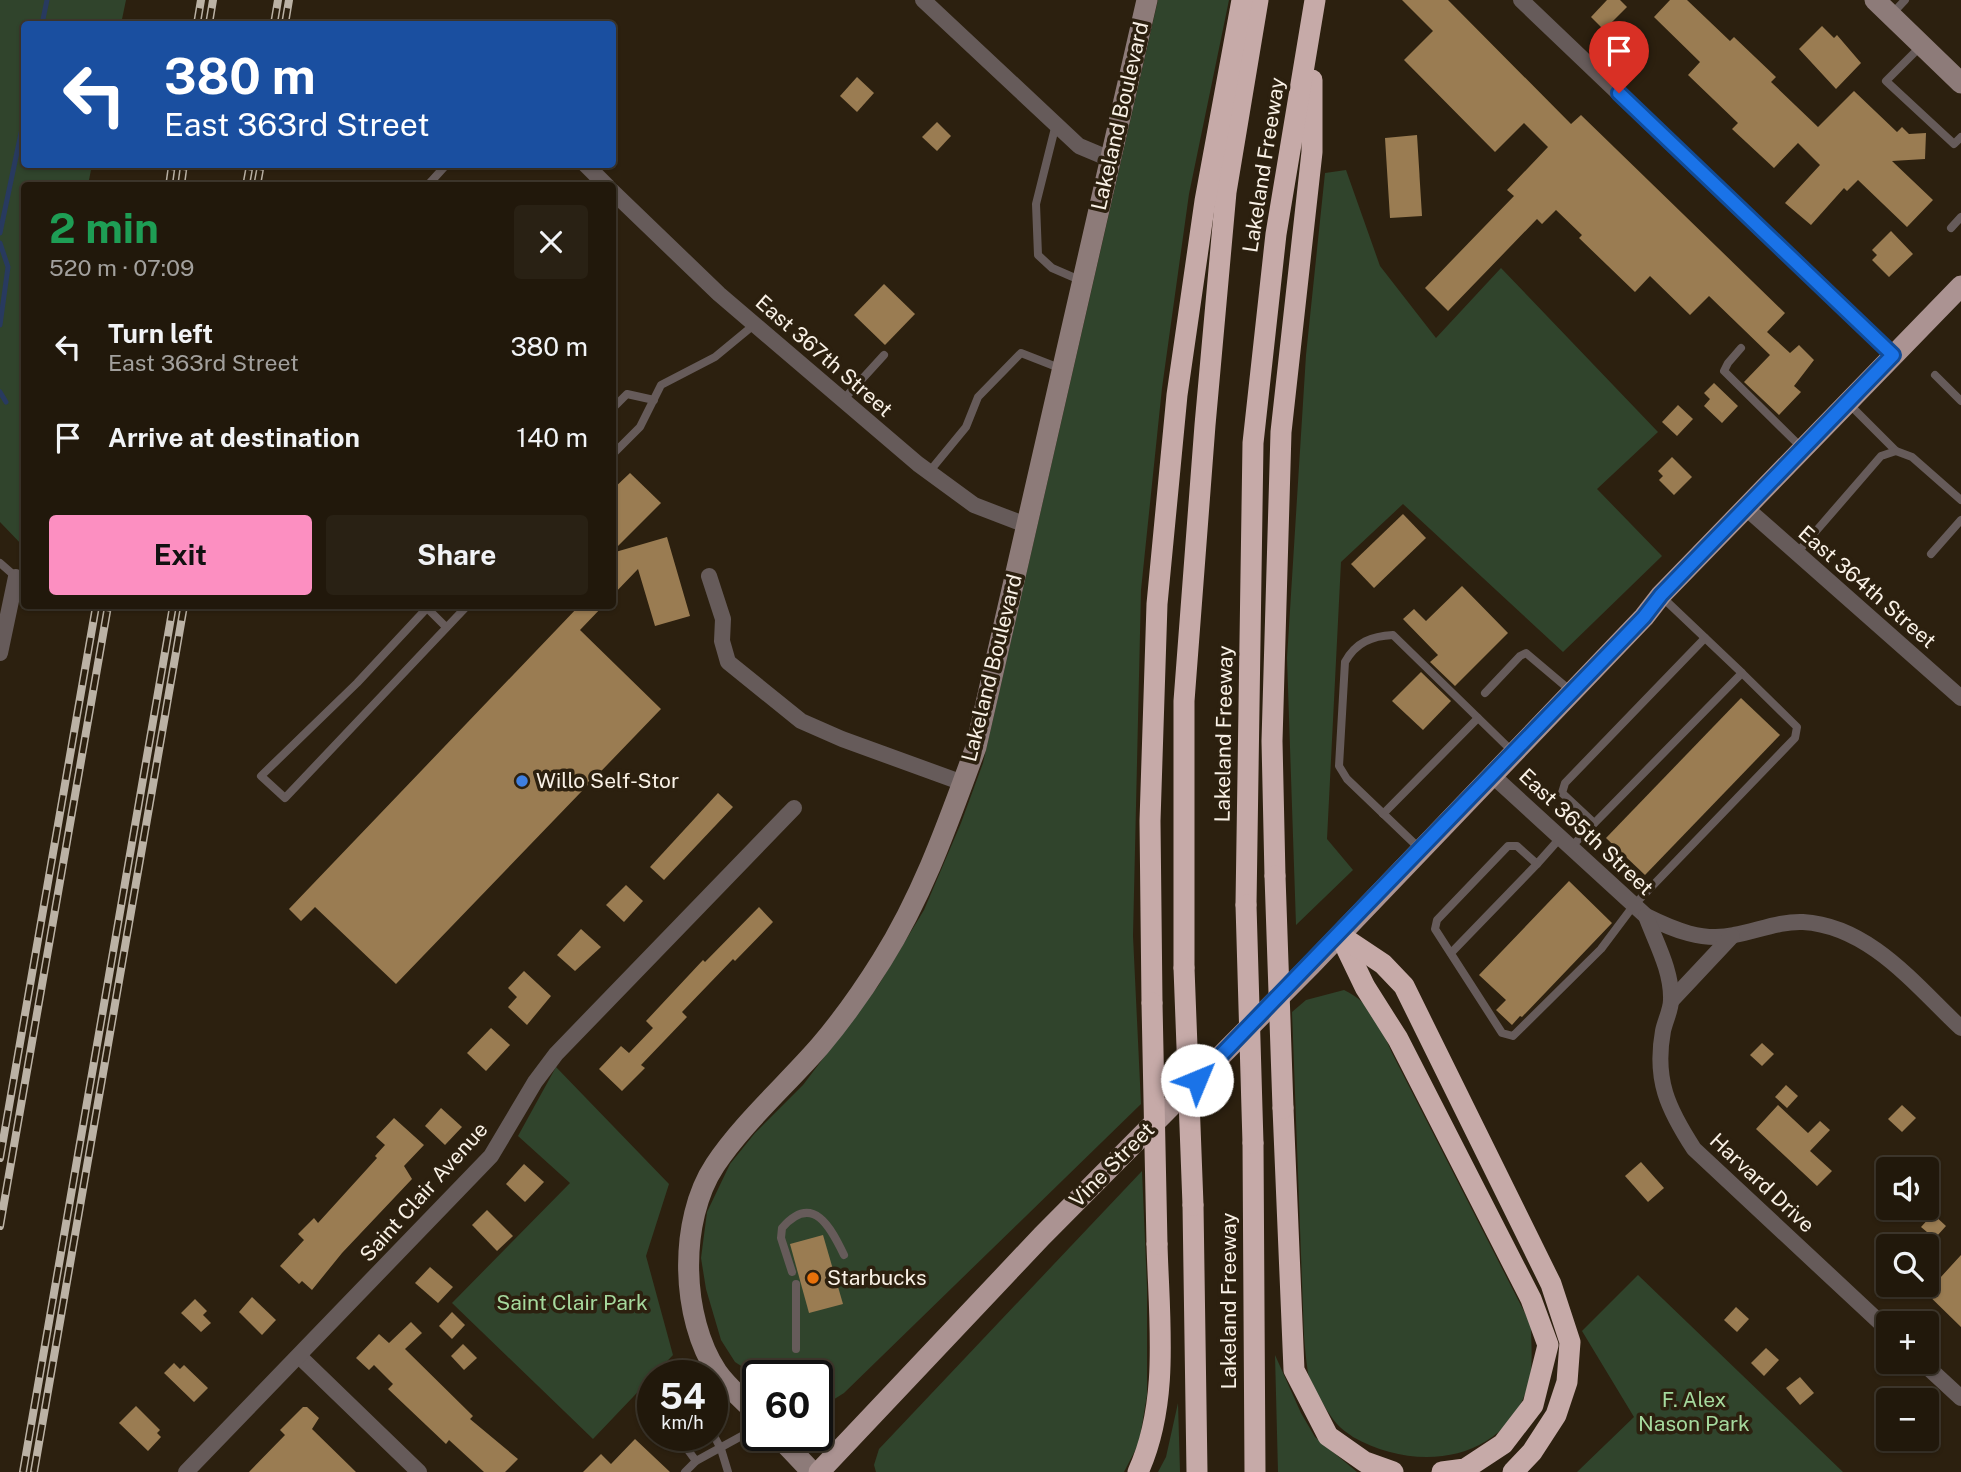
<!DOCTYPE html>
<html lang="en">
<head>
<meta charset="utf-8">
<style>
  body { margin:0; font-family:"Public Sans",sans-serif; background:#292114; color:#f1f3f6; height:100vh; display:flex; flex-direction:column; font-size:26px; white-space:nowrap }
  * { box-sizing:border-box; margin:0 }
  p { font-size:23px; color:#a2a09d }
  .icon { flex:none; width:38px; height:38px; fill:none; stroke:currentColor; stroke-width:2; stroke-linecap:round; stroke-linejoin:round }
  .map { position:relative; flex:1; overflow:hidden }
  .panel { position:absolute; left:21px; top:182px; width:595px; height:427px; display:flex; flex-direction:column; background:#21180b; border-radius:7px; box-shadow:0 2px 5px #0004,0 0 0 2px #3e372c }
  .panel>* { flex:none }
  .hud { position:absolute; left:21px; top:21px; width:595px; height:147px; border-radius:7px; box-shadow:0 2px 5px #0004,0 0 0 2px #3e372c; background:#1a4fa0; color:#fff; overflow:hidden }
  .tools { position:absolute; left:1876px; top:1157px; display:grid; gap:14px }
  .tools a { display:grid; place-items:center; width:63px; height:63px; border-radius:7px; background:#21180b; box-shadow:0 2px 5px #0004,0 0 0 2px #3e372c; font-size:35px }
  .speed { position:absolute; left:637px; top:1360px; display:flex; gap:14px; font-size:35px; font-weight:700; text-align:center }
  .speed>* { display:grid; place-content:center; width:91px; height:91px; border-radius:50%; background:#21180b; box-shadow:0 2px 5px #0004,0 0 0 2px #3e372c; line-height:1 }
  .speed small { font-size:18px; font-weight:400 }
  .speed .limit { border:4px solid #111; border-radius:10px; background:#fff; color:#111 }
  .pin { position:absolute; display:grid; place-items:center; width:60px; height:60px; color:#fff; margin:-72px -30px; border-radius:50% 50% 50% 0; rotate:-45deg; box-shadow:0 0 7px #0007 }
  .pin .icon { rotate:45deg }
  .me { position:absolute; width:77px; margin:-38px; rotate:45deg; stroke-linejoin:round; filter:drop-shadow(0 0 5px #0008) }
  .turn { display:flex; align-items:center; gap:24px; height:147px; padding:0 28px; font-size:32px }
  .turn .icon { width:91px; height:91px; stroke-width:2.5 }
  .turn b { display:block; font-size:49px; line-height:60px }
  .round { display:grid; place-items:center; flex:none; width:74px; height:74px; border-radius:7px; background:#292114 }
  .headline { display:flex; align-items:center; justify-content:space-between; height:119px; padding:0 28px }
  h1 { font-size:42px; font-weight:700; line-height:52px; color:#1e9e55 }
  .button { display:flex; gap:14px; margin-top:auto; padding:14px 28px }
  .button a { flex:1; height:80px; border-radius:7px; background:#fc8fc1; color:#111; font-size:28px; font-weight:700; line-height:80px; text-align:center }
  .button a+a { background:#292114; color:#f1f3f6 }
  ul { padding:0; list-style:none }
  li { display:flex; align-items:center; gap:21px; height:91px; padding:0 28px }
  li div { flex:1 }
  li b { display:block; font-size:26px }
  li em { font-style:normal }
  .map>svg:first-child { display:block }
  .green { fill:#30442c }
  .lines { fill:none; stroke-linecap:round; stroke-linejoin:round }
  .stream { stroke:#283a5f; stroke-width:5 }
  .building { fill:#9a7c52 }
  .lane { stroke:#665b5a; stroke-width:8 }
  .street { stroke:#665b5a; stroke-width:16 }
  .secondary { stroke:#8d7b79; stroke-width:21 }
  .primary { stroke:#ab9392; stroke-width:21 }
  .highway { stroke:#c6aaa8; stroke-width:21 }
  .rail-casing { stroke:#bbb2a5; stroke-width:8 }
  .rail { stroke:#2c200f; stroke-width:5; stroke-dasharray:16; stroke-linecap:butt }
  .highway-bridge { stroke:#c6aaa8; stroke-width:21 }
  .route-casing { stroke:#114b97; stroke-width:18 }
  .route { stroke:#1a73e8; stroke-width:12 }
  .shop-dot { fill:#3f7fe0; stroke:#2c200f; stroke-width:2.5 }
  .food-dot { fill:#e8710a; stroke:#2c200f; stroke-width:2.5 }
  .labels { text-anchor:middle; stroke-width:7; stroke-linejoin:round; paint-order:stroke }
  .street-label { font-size:21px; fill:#f9f1e6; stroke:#2c200f }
  .poi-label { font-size:21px; fill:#f9f1e6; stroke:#2c200f; text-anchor:start }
  .park-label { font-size:21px; fill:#a5d99d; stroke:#2c200f }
</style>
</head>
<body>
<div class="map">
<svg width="1961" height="1472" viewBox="0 0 1961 1472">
  <rect width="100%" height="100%" fill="#2c200f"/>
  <!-- green -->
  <g class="green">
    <polygon points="0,0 126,0 121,24 24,24 24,164 92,165 88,185 24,186 24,547 0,522"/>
    <polygon points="1158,0 1229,0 1189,194 1162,388 1141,590 1133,936 1141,1104 844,1393 817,1410 817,1376 758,1377 735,1362 721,1340 706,1289 701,1258 707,1212 730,1164 755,1133 803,1085 878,986 924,910 961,823 983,763"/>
    <polygon points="1346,170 1380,266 1436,338 1501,268 1658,432 1597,489 1662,556 1563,652 1403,504 1341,562 1327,839 1353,870 1296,925 1287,658 1306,355 1325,173"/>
    <path d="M1344,990C1372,1003 1380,1026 1392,1053L1531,1325C1531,1346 1534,1369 1527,1389C1501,1464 1414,1472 1353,1437C1348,1433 1341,1429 1337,1424C1329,1415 1310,1384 1308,1373C1306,1361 1305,1348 1304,1336L1292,1012L1306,1000Z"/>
    <polygon points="556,1067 669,1184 646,1256 673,1355 593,1439 452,1303 570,1183 518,1136"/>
    <polygon points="1142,1171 1147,1287 1147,1395 1139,1443 1124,1472 876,1472 874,1465 879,1449"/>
    <polygon points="1638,1275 1843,1472 1577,1472 1634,1417 1582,1331"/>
    <polygon points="1275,1355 1301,1413 1315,1437 1357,1472 1278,1472"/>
    <polygon points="1178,1403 1180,1472 1158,1472 1166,1457"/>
  </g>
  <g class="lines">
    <!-- stream -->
    <g class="stream">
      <polyline points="42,24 47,0"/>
      <polyline points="0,233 24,119"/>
      <polyline points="0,243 8,267 0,325"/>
      <polyline points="0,392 6,402"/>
    </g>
  </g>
  <!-- building -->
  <g class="building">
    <polygon points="1402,0 1448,0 1571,124 1581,115 1785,313 1767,332 1790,353 1799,345 1814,360 1794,386 1801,392 1779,415 1744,382 1770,355 1709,296 1690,315 1650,276 1635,292 1579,238 1582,235 1556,210 1542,224 1537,219 1448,311 1425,288 1514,196 1507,190 1548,147 1524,123 1495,152 1404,60 1433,31"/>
    <polygon points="1607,0 1620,0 1627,7 1604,30 1591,17"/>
    <polygon points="1670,0 1687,0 1730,41 1734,37 1776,77 1771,82 1818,127 1854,91 1897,132 1902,127 1909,134 1926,133 1925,159 1892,161 1933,200 1907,227 1858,180 1847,191 1844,188 1811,225 1785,203 1820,165 1798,143 1774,168 1732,129 1738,123 1688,75 1700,62 1654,17"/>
    <polygon points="1822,26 1834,38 1837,35 1861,63 1836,89 1799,49"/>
    <polygon points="857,77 874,93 857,112 840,96"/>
    <polygon points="937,122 951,136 937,151 922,137"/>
    <polygon points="1417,135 1422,216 1390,218 1385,138"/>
    <polygon points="1891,231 1913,254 1889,277 1872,260 1877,255 1872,250"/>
    <polygon points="884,284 915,314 885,345 854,315"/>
    <polygon points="1714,383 1738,406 1722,423 1704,406 1710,399 1704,393"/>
    <polygon points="1678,405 1693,419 1677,436 1662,422"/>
    <polygon points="1672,457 1692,477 1674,495 1659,480 1663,476 1658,471"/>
    <polygon points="630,473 661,503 612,552 612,490"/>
    <polygon points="1403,514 1426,538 1374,588 1351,564"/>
    <polygon points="667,537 690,616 655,626 638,569 612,596 612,553"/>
    <polygon points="1462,586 1508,633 1455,686 1430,662 1438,655 1403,619 1414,609 1426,621"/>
    <polygon points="579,606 603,606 580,630 661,709 396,984 315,907 301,921 289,909"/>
    <polygon points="1421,672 1451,701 1423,730 1392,701"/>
    <polygon points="1741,698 1780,735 1645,875 1606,838"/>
    <polygon points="718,793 733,807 664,880 650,867"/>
    <polygon points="1569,881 1612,923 1522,1017 1520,1016 1512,1025 1496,1010 1506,1000 1479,975"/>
    <polygon points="626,885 643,901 624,922 606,905"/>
    <polygon points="759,907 773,922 735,961 733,959 682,1012 687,1017 641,1065 645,1068 622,1091 599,1069 621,1046 629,1053 653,1028 646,1021 703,960 705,962"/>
    <polygon points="581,929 601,947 575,971 557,955"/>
    <polygon points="524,971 551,996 527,1025 508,1007 517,997 508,988"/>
    <polygon points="491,1028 510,1045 486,1071 467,1053"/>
    <polygon points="1762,1043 1774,1054 1762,1066 1750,1055"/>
    <polygon points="1786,1085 1798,1096 1787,1108 1775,1097"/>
    <polygon points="1778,1105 1808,1133 1820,1121 1830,1130 1810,1151 1832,1171 1817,1186 1756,1129"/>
    <polygon points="1902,1105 1916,1118 1902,1132 1888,1119"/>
    <polygon points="441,1108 462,1127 445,1145 425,1126"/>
    <polygon points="394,1118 424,1145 404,1166 412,1179 342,1253 312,1290 302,1281 299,1284 280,1266 304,1240 298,1234 314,1218 318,1223 377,1158 375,1156 385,1145 376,1137"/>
    <polygon points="1641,1162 1664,1188 1648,1202 1625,1176"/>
    <polygon points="524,1164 544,1182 525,1202 506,1184"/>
    <polygon points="487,1210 513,1236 497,1251 472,1225"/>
    <polygon points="1933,1214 1946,1226 1927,1247 1927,1232 1921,1227"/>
    <polygon points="823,1235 843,1304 809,1313 790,1244"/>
    <polygon points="1961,1255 1961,1327 1917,1284 1927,1284 1927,1266 1940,1278"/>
    <polygon points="430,1267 453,1287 438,1303 415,1283"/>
    <polygon points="252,1297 276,1320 262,1335 239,1312"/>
    <polygon points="195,1299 207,1311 203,1315 211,1323 201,1332 181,1313"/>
    <polygon points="1736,1307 1749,1319 1737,1332 1724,1320"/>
    <polygon points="452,1312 465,1325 452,1339 439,1326"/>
    <polygon points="411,1322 422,1333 405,1349 473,1416 470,1419 518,1459 505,1472 484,1472 449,1440 446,1444 388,1389 393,1384 374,1365 369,1370 356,1358 379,1334 389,1343"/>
    <polygon points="463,1344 477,1358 464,1370 451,1356"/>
    <polygon points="1766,1348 1779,1360 1764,1376 1751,1363"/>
    <polygon points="174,1363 180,1369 184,1365 208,1388 194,1402 164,1373"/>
    <polygon points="1800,1377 1814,1393 1800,1405 1786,1388"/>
    <polygon points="136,1406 160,1430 157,1433 161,1437 148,1451 119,1423"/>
    <polygon points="303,1407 307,1407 319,1418 312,1429 356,1472 249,1472 285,1435 280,1430"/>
    <polygon points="635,1439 670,1472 583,1472 601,1454 611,1464"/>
  </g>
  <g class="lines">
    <!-- lane -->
    <g class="lane">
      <polyline points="1891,15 1905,0"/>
      <polyline points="1920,47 1886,81 1954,144 1961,137"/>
      <polyline points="1056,124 1036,204 1038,255 1052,268 1082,281"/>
      <polyline points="427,186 447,164"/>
      <polyline points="1951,228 1961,217"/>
      <polyline points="1741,348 1728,363 1724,371 1803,449"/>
      <polyline points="1935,375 1961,401"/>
      <polyline points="843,400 884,355"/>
      <polyline points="1849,404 1896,451"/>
      <polyline points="612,409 627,394 654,400"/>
      <polyline points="612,455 640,427 661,385 715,357 755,324"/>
      <polyline points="929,472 966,427 978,397 1021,353 1062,369"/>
      <polyline points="1797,553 1881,456 1896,451 1912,457 1961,500"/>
      <polyline points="1931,554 1961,520"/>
      <polyline points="0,563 16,577"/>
      <polyline points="446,627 427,608 357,683 261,776 285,798 467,606"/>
      <polyline points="1485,693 1520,656 1526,653 1571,691"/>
      <polyline points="1383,814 1478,718"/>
      <polyline points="1594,823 1562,793 1565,783 1705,638"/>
      <polyline points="1561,837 1537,864 1517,846 1508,846 1437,920 1435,929 1502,1033 1513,1036 1601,949 1634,905 1795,738 1797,727 1742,673"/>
      <polyline points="1571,847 1742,673 1662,597"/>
      <path d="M1419,848L1347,779L1339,766L1345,662C1356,642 1372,636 1393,635L1513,752"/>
      <polyline points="1451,953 1537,864"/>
      <path d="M792,1272L781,1238L782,1228C813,1192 831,1228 844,1255"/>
      <polyline points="796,1284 796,1349"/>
      <polyline points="692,1376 710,1365"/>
      <polyline points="712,1432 721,1449 728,1472"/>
      <polyline points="677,1435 696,1461 685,1472"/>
      <polyline points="696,1461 758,1427"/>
    </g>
    <!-- street -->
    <g class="street">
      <polyline points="923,0 1079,146 1110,159"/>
      <polyline points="1521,0 1893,355"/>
      <polyline points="585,164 607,186"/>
      <polyline points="612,191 719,294 918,464 974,505 1026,525"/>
      <polyline points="1746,508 1961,698"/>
      <polyline points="709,576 723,619 722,641 728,662 801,721 842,739 963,783"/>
      <polyline points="0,653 16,577"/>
      <path d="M1492,775L1646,916C1674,930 1703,942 1734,935C1757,931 1780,921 1803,922C1870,926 1916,986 1961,1028"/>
      <path d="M1646,916C1656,943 1672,971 1671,1000C1671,1010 1665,1021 1663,1031C1654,1080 1668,1109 1694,1149L1888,1330"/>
      <polyline points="1671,1001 1732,936"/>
      <polyline points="299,1356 419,1472"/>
      <polyline points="1922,1362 1961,1398"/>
      <polyline points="186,1472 491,1156 535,1082 556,1054 794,808"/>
    </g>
    <!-- secondary -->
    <g class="secondary">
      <polyline points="1875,0 1961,83"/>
      <path d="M758,1415C745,1401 728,1388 717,1372C681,1318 678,1221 715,1165C742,1124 787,1084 820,1046C842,1020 864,989 882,960C924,893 949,820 976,747L1147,0"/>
      <polyline points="777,1435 812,1472"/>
    </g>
    <!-- primary -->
    <polyline class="primary" points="819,1472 1042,1236 1311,965 1644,617 1661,595 1961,286"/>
    <!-- highway -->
    <g class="highway">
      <polyline points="1275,876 1272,741 1281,432 1312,152 1312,80"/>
      <polyline points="1246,905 1253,443 1276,234 1315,0"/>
      <polyline points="1340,935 1365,987 1398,1039 1531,1299 1548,1345 1533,1405 1503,1444 1465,1469 1442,1472"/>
      <polyline points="1341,936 1383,964 1404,986 1551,1284 1570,1342 1567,1382 1556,1415 1532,1452 1513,1472"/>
      <polyline points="1184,968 1184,701 1205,425 1226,192 1258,0"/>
      <polyline points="1152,1003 1150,821 1157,604 1177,395 1205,201 1242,0"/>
      <polyline points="1283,1108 1294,1370 1328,1436 1365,1462 1393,1472"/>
      <polyline points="1253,1143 1255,1472"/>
      <polyline points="1193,1205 1197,1472"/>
      <path d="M1138,1472C1170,1402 1159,1320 1157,1244"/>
    </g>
    <defs>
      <g id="rail">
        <polyline points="197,24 201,0"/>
        <polyline points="209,24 213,0"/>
        <polyline points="274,24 278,0"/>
        <polyline points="285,24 289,0"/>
        <polyline points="169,186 172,164"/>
        <polyline points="181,186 184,164"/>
        <polyline points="246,186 250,164"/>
        <polyline points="257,186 261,164"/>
        <polyline points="0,1158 96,606"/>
        <polyline points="0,1226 108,606"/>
        <polyline points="23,1472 173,606"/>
        <polyline points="34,1472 184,606"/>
      </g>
    </defs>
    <!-- rail casing -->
    <use href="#rail" class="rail-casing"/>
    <!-- rail -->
    <use href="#rail" class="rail"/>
    <!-- highway-bridge -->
    <g class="highway-bridge">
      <polyline points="1275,876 1283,1108"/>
      <polyline points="1246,905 1253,1143"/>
      <polyline points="1184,968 1193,1205"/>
      <polyline points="1152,1003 1157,1244"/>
    </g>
  </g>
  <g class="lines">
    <defs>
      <polyline id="route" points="1197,1080 1644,617 1661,595 1893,355 1619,93"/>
    </defs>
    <!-- route casing -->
    <use href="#route" class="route-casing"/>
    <!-- route -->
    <use href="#route" class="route"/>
  </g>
  <!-- markers -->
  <circle class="shop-dot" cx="522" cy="781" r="7"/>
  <circle class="food-dot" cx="813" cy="1278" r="7"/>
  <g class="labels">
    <!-- street labels -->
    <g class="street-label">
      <text transform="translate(1120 116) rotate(-77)" y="7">Lakeland Boulevard</text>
      <text transform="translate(1264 165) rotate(-81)" y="7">Lakeland Freeway</text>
      <text transform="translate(824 356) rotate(41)" y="7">East 367th Street</text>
      <text transform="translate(1867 587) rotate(41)" y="7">East 364th Street</text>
      <text transform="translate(992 668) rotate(-76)" y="7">Lakeland Boulevard</text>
      <text transform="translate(1224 734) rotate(-89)" y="7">Lakeland Freeway</text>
      <text transform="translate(1586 832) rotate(43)" y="7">East 365th Street</text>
      <text transform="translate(1112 1165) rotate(-45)" y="7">Vine Street</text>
      <text transform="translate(1762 1183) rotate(43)" y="7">Harvard Drive</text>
      <text transform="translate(424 1192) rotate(-48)" y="7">Saint Clair Avenue</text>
      <text transform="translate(1229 1301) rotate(-90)" y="7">Lakeland Freeway</text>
    </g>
    <!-- poi labels -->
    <g class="poi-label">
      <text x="536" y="788">Willo Self-Stor</text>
      <text x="827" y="1285">Starbucks</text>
    </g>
    <!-- park labels -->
    <g class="park-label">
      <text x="572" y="1310">Saint Clair Park</text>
      <text x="1694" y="1407">F. Alex<tspan x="1694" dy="24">Nason Park</tspan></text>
    </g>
  </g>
</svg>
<div class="tools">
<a><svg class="icon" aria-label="sound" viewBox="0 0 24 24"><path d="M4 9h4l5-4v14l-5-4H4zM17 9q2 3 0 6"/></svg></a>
<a><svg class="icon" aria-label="search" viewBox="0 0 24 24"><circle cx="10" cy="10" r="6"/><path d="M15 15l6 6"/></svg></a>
<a>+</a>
<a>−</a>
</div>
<div class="speed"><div>54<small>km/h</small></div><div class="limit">60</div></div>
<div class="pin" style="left:1619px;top:93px;background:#d93025"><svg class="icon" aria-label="arrive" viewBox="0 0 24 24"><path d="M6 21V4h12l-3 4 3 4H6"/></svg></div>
<svg class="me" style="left:1197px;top:1080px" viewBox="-20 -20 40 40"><circle r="19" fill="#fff"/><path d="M0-13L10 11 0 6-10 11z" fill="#1a73e8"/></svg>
<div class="hud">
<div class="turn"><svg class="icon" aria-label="left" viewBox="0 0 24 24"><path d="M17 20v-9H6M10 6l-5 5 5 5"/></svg><div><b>380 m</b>East 363rd Street</div></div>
</div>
<section class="panel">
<div class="headline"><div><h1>2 min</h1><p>520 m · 07:09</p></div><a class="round"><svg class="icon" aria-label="close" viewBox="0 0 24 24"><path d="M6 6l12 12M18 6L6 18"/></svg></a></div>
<ul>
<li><svg class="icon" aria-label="left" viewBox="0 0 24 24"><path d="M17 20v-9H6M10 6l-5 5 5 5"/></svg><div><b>Turn left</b><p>East 363rd Street</p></div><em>380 m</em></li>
<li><svg class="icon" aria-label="arrive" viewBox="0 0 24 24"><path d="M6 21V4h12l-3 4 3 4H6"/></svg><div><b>Arrive at destination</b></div><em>140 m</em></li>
</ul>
<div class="button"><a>Exit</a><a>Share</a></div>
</section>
</div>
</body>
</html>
